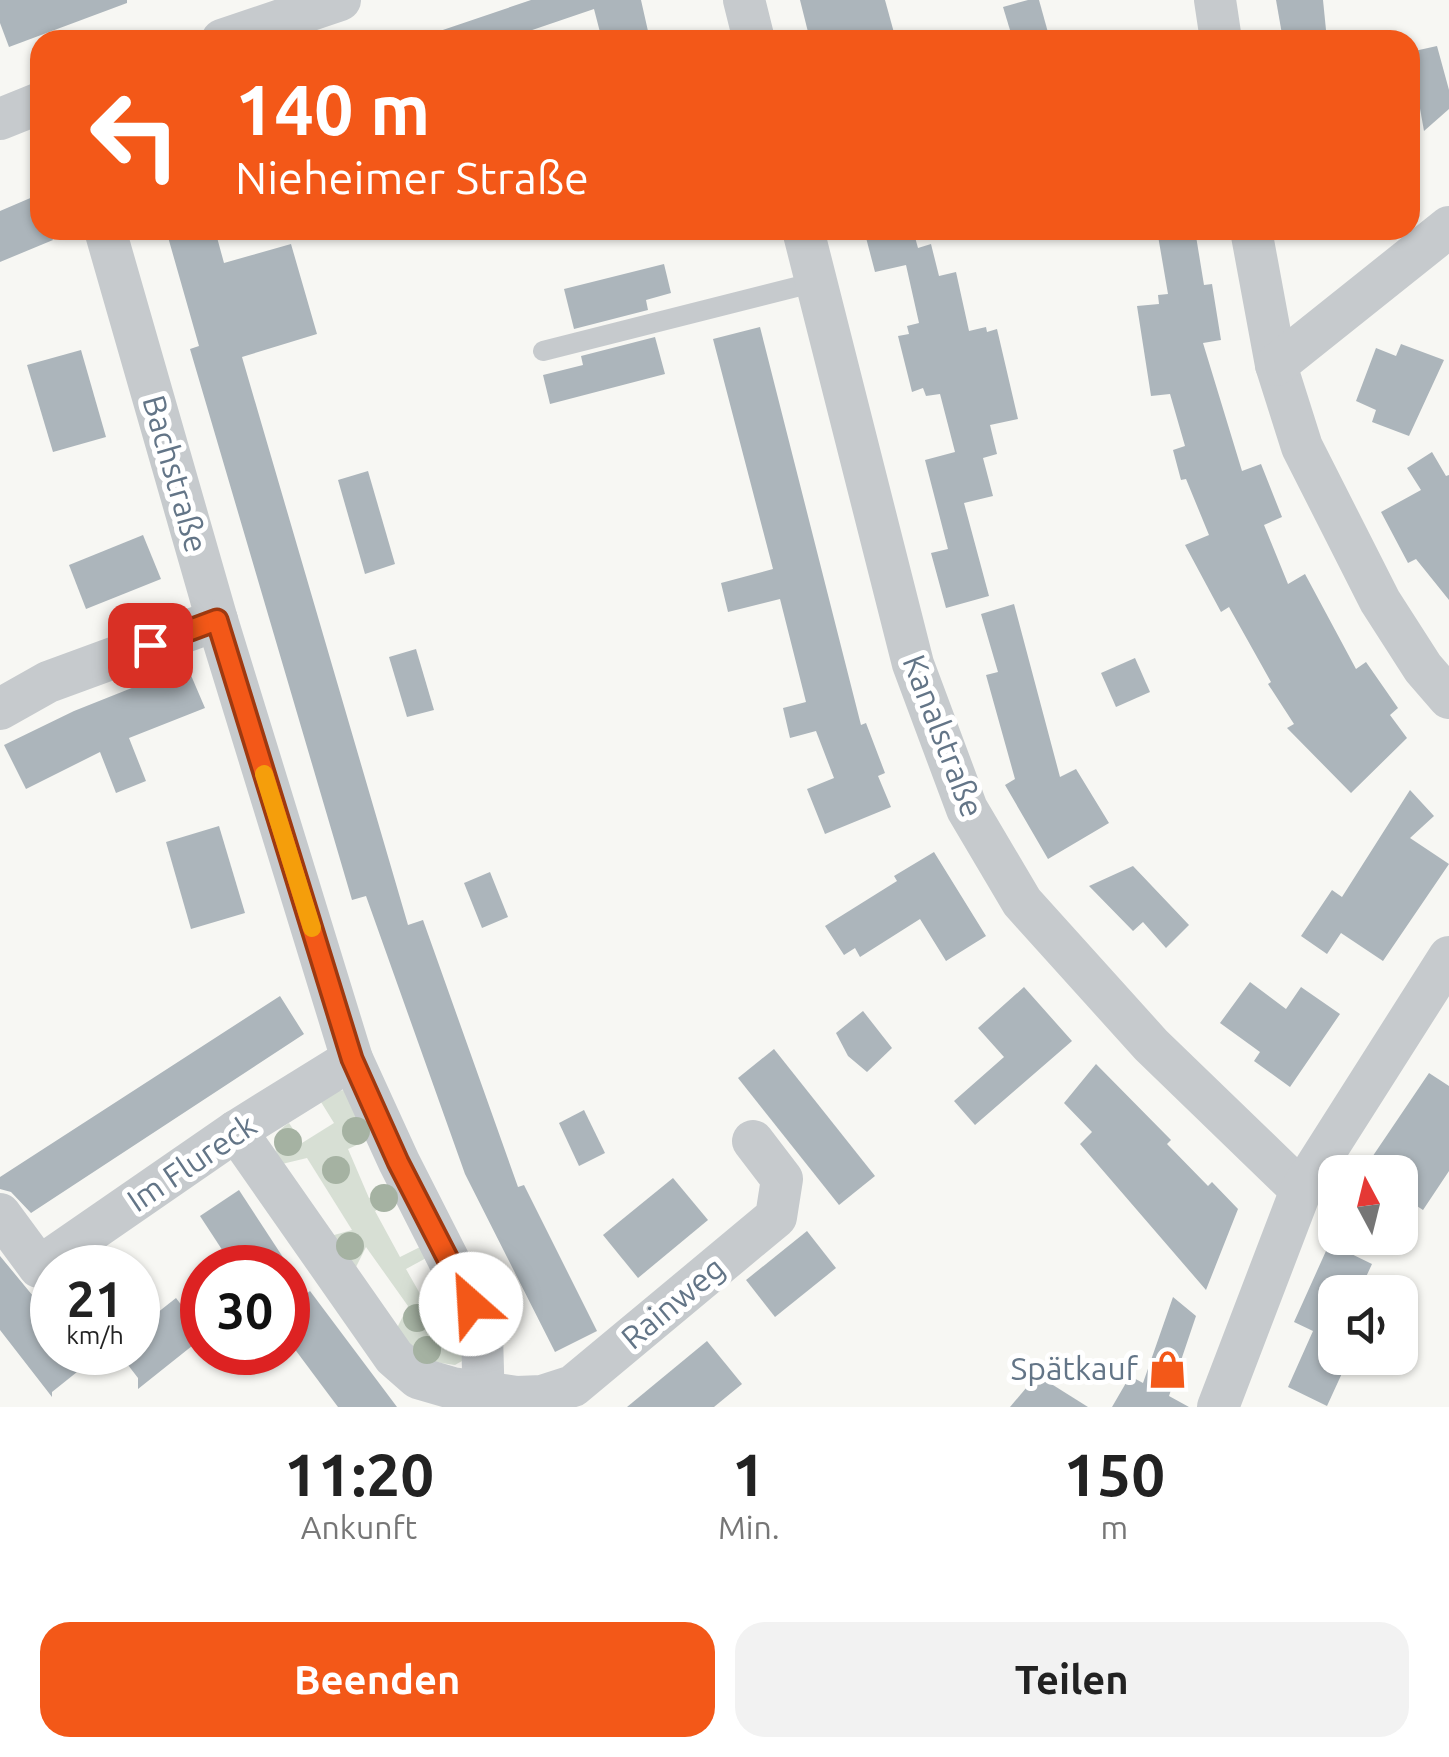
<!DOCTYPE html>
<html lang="de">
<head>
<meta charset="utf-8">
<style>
  body { margin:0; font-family:Ubuntu,sans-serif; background:#f2f2f2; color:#222; height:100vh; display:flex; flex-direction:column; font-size:38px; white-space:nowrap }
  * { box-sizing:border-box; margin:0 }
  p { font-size:32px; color:#767676 }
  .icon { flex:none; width:55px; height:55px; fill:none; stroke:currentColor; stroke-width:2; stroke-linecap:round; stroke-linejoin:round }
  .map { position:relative; height:1407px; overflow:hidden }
  .panel { display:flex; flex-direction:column; background:#fff; flex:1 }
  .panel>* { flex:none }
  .guide { position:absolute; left:30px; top:30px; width:1390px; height:210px; border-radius:30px; box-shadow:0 2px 8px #0004; background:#f35818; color:#fff; overflow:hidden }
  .needle { width:65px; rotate:353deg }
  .fabs { position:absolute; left:1318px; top:1155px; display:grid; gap:20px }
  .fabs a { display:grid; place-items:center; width:100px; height:100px; border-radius:20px; background:#fff; box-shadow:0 2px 8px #0004; font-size:50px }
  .speed { position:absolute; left:30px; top:1245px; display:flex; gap:20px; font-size:50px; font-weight:700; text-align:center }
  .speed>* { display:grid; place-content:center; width:130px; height:130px; border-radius:50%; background:#fff; box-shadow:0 2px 8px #0004; line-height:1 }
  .speed small { font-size:25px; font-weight:400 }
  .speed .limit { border:15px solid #d22; background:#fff; color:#111 }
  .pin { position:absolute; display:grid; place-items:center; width:85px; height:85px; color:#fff; margin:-42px; border-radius:20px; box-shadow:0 5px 15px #0006 }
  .me { position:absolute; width:110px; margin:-55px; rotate:334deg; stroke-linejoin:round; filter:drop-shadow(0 0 8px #0008) }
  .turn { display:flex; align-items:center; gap:35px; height:210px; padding:0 40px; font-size:45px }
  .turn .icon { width:130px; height:130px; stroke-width:2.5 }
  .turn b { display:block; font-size:70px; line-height:85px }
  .eta { display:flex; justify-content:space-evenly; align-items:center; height:170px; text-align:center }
  .eta b { font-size:60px; font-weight:700; line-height:70px }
  .action { display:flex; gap:20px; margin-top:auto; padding:20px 40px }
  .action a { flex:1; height:115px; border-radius:30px; background:#f35818; color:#fff; font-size:40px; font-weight:700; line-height:115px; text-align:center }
  .action a+a { background:#f2f2f2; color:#222 }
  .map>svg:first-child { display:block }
  .green { fill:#d7dfd4 }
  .building { fill:#acb5bb }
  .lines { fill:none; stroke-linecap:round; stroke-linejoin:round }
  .service { stroke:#c6cacd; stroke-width:20 }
  .minor { stroke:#c6cacd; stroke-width:42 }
  .tree { fill:#a5b2a2 }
  .route-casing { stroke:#9e3910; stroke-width:25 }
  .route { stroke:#f35818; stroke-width:18 }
  .slow { stroke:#f59e0b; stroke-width:18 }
  .labels { text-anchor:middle; stroke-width:10; stroke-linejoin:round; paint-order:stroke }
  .street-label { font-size:32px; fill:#637587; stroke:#fff }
  .poi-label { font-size:32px; fill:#637587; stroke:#fff; text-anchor:end }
</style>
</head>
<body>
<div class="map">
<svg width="1449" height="1407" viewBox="0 0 1449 1407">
  <rect width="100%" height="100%" fill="#f7f7f3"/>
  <!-- green -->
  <path class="green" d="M345,1090L370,1139L348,1149L369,1198L391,1189L396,1199L375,1211L400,1257L422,1246L428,1257L406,1269L432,1315L454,1304L460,1320L462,1361L455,1365L414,1359L395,1332L408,1306L366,1247L353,1273L327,1237L352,1230L307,1158L282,1164C272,1147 271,1134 289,1123L302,1143L334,1123L321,1102L336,1091Z"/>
  <!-- building -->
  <g class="building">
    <polygon points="0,0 127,0 127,3 9,47 0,23"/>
    <polygon points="531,0 641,0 650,40 602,40 594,9 503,40 429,40 428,35"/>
    <polygon points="800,0 885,0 896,40 810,40"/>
    <polygon points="1028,0 1039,0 1049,36 1013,40 1003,7"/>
    <polygon points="1276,0 1323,0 1327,40 1283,40"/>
    <polygon points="1437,46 1449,90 1449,109 1424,131 1410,52"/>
    <polygon points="35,196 40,209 40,230 49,230 53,240 0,262 0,211"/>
    <polygon points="166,230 215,230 224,263 291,244 317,334 242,357 408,925 423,920 518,1187 524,1185 597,1331 555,1352 465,1174 366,896 352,900 190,349 199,346"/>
    <polygon points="864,230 913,230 918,248 931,244 939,276 956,272 969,331 986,327 987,332 997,329 1018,419 990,425 997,454 983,458 993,496 964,503 989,596 946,608 931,553 948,549 925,460 955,452 940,394 926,396 923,388 912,392 898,336 909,334 907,326 919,323 906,265 875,272"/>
    <polygon points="1157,230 1195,230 1204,285 1212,284 1221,340 1203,343 1242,471 1261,464 1282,517 1264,525 1288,584 1305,574 1356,669 1366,662 1398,708 1390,715 1407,738 1351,793 1287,728 1294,724 1268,684 1271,682 1229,607 1221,612 1185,545 1209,535 1186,479 1181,480 1173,450 1185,446 1170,394 1151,396 1137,306 1159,304 1158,295 1168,294"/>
    <polygon points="664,264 671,293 646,300 648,310 574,329 564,289"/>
    <polygon points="760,327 861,725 866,723 885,773 878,776 891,807 825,834 807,789 834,778 816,731 790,738 783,708 806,702 780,599 728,612 721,583 773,569 713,339"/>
    <polygon points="655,337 665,374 550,404 543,375 583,365 581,356"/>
    <polygon points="1401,344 1444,360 1409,436 1372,422 1376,410 1356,401 1376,348 1396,356"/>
    <polygon points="81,350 106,437 53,452 27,365"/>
    <polygon points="1432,452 1446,476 1449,475 1449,600 1416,559 1408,563 1381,512 1421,490 1407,468"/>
    <polygon points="368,471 395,564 365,574 338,480"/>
    <polygon points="143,535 161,579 86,609 69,565"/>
    <polygon points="1014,604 1060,777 1076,769 1109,823 1048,859 1005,785 1015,779 986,675 998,672 981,614"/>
    <polygon points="416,649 434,710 407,717 389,657"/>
    <polygon points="1135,658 1150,692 1116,707 1101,673"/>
    <polygon points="187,666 205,708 129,738 146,781 116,793 100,752 26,789 4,745 74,711"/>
    <polygon points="1410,790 1434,816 1410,838 1449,864 1383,961 1341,933 1327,954 1301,936 1332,890 1342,897"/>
    <polygon points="219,826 245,913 191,929 166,842"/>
    <polygon points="934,852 986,936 946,961 920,919 860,957 855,948 844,955 825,926 897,881 894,876"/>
    <polygon points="1133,866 1189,925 1166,948 1143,922 1133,931 1089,886"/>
    <polygon points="490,872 508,917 482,928 464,883"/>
    <polygon points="1250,982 1286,1009 1301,987 1340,1014 1290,1087 1254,1061 1260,1052 1220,1023"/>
    <polygon points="1024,987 1072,1041 975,1125 954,1101 1004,1057 978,1028"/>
    <polygon points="280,996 304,1034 31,1213 11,1192 0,1189 0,1177"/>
    <polygon points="863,1011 892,1048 867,1072 848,1056 836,1033"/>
    <polygon points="774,1049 875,1176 839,1205 738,1078"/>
    <polygon points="1096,1064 1171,1140 1167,1144 1208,1186 1212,1182 1238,1209 1206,1290 1080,1144 1092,1132 1064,1103"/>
    <polygon points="1429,1073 1449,1086 1449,1171 1423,1210 1400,1195 1400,1172 1362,1172"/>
    <polygon points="584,1110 605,1153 579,1166 559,1123"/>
    <polygon points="673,1178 708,1220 638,1278 603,1235"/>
    <polygon points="239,1190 290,1268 234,1268 200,1216"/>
    <polygon points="807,1231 836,1268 775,1317 746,1280"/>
    <polygon points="1335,1231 1335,1246 1372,1264 1359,1292 1335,1292 1335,1358 1349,1358 1327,1406 1288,1387 1313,1331 1294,1322"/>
    <polygon points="0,1256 52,1319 52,1352 102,1352 52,1392 52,1397 0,1330"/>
    <polygon points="310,1291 397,1407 338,1407 323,1387 288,1340 288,1308"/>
    <polygon points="1173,1297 1196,1316 1169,1396 1189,1407 1112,1407 1130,1376 1143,1383"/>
    <polygon points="176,1298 202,1332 202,1338 138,1389 138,1378 118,1352 138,1352 138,1328"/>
    <polygon points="707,1341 742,1384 714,1407 627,1407"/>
    <polygon points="1037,1375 1088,1407 1010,1407"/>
  </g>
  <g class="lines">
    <!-- service -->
    <polyline class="service" points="543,351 816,282"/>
    <!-- minor -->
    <g class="minor">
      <polyline points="744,0 754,40"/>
      <polyline points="1215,0 1221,40"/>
      <polyline points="222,40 340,0"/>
      <polyline points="0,119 40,103"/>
      <polyline points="105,230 217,620 352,1059 399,1162 471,1304 482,1334 484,1407"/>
      <polyline points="803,230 913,664 967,809 1022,902 1151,1045 1301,1190"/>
      <polyline points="1251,230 1276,365 1302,447 1380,601 1423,668 1449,698"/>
      <polyline points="1276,365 1449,227"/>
      <polyline points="0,709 48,682 217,620"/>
      <polyline points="236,1131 394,1357 418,1378 452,1388 517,1397 542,1396 573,1386 776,1217 782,1179 753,1141"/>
      <polyline points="0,1214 39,1267 236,1131 352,1059"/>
      <polyline points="1218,1407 1301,1190 1449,957"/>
    </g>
  </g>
  <!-- trees -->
  <g class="tree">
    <circle cx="356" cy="1131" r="14"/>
    <circle cx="288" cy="1142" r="14"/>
    <circle cx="336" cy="1170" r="14"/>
    <circle cx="384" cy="1198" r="14"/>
    <circle cx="350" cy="1246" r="14"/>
    <circle cx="417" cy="1318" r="14"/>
    <circle cx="452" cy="1326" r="14"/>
    <circle cx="427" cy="1350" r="14"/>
  </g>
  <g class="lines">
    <defs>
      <polyline id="route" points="150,645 217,620 352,1059 398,1162 471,1304"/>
    </defs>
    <!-- route casing -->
    <use href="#route" class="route-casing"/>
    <!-- route -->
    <use href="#route" class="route"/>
    <!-- slow -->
    <polyline class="slow" points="264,774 312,928"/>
  </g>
  <!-- icons -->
  <defs>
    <symbol id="shop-bare" viewBox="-9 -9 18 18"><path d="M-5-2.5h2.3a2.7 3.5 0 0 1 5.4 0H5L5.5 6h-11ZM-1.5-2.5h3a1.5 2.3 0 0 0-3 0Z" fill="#f35818" stroke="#fff" stroke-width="2.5" paint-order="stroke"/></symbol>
  </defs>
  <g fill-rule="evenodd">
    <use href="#shop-bare" x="1140" y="1342" width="55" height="55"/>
  </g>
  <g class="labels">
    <!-- street labels -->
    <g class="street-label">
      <text transform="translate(175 474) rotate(74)" y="11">Bachstraße</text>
      <text transform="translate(943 736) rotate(69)" y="11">Kanalstraße</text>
      <text transform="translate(192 1163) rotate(-34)" y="11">Im Flureck</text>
      <text transform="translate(673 1303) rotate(-40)" y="11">Rainweg</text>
    </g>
    <!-- poi labels -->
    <g class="poi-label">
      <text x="1138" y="1380">Spätkauf</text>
    </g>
  </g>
</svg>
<div class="fabs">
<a><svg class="needle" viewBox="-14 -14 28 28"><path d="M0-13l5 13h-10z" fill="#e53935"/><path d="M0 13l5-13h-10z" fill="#767676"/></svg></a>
<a><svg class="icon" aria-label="sound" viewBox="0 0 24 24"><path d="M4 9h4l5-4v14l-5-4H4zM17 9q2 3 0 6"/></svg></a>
</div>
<div class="speed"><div>21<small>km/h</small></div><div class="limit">30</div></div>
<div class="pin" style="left:150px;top:645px;background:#d93025"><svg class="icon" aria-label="arrive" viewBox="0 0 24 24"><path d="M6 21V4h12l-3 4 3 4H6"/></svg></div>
<svg class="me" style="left:471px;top:1304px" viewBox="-20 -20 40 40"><circle r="19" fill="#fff"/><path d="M0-13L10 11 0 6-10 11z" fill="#f35818"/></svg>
<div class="guide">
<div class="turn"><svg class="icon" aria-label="left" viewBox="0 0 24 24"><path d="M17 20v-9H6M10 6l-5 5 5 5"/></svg><div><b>140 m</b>Nieheimer Straße</div></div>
</div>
</div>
<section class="panel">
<div class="eta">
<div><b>11:20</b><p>Ankunft</p></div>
<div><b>1</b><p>Min.</p></div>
<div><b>150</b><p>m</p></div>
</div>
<div class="action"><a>Beenden</a><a>Teilen</a></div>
</section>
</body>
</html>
